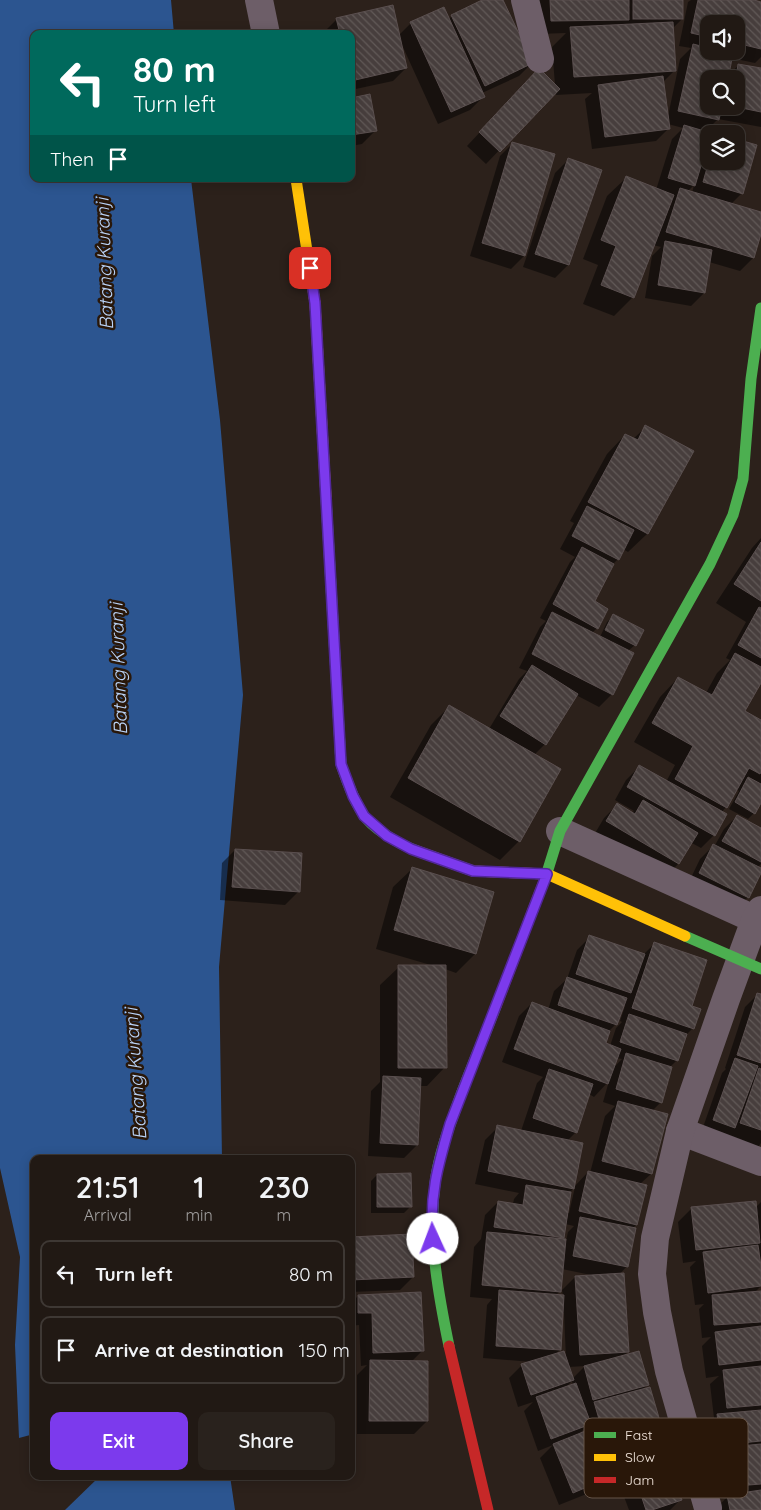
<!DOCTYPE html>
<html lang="en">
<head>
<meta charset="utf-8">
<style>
  body { margin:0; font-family:Quicksand,sans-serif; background:#29221d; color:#f1f3f6; height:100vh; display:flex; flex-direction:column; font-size:19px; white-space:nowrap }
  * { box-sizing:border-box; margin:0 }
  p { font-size:16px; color:#a2a0a0 }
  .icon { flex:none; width:28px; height:28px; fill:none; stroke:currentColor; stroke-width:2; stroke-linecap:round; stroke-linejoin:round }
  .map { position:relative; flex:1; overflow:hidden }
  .details { position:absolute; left:30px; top:1155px; width:325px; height:325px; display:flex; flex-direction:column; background:#211914; border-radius:10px; box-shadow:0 2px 12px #0003,0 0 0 1px #3e3834 }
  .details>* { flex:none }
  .banner { position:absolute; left:30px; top:30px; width:325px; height:152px; border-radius:10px; box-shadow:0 2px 12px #0003,0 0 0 1px #3e3834; background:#00695c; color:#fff; overflow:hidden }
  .controls { position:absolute; left:700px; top:15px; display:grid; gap:10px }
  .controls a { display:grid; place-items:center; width:45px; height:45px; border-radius:10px; background:#211914; box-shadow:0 2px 12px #0003,0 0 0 1px #3e3834; font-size:25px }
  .pin { position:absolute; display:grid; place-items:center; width:42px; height:42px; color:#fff; margin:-21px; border-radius:10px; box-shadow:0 2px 8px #0006 }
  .me { position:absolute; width:55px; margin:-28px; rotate:358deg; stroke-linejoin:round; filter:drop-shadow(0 0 4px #0008) }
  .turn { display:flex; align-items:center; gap:18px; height:105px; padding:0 20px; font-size:22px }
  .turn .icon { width:65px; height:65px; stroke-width:2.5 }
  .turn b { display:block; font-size:35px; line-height:42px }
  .then { display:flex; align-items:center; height:48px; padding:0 20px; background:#0003; gap:10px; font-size:19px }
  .eta { display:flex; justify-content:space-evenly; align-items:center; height:85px; text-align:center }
  .eta b { font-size:30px; font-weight:600; line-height:35px }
  .action { display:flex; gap:10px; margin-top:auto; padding:10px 20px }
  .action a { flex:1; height:58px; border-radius:10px; background:#7c3aed; color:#fff; font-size:20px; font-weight:600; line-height:58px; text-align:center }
  .action a+a { background:#29221d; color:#f1f3f6 }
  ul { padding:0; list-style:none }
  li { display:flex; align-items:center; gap:15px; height:68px; margin:0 10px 8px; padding:0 10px; border:2px solid #3e3834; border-radius:10px }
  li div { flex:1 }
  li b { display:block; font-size:19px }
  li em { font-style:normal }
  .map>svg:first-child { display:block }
  .water { fill:#2c5590 }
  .shadow { fill:#0007; fill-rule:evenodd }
  .building { fill:url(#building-back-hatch); stroke:#5a4f4f }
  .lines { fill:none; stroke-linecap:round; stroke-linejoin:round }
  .street { stroke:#6d5e68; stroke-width:28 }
  .fast { stroke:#4caf50; stroke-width:11 }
  .slow { stroke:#ffc107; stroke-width:11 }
  .jam { stroke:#c62828; stroke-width:11 }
  .route-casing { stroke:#51269a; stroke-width:12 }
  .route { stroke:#7c3aed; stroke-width:9 }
  .labels { text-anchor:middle; stroke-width:5; stroke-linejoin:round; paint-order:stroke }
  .water-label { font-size:19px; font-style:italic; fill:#bad4f9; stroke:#291709 }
  .key { fill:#291709; stroke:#655448; stroke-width:1 }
  .key-label { font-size:14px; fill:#f1e4db }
</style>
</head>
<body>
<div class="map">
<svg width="761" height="1510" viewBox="0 0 761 1510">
  <defs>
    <pattern id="building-back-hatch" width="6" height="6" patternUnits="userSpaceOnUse" patternTransform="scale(1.25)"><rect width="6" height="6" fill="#473e3d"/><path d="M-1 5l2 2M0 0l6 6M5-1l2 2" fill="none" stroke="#625a58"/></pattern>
  </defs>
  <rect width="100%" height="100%" fill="#2c211b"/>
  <!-- water -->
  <g class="water">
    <polygon points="0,0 171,0 174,34 34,34 34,179 191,179 220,420 243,695 219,967 222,1159 34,1159 34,1434 19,1438 15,1345 20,1257 0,1168"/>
    <polygon points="100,1476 230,1476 235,1510 65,1510"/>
  </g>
  <!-- shadow -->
  <g class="shadow">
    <polygon points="485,0 502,0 532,63 519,76 482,93 483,97 470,110 438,124 402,45 406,68 393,81 351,90 351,34 324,34 324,32 337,19 398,36 411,23 448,20 452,16"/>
    <path d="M537,0H682V19L672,29L675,70L663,82L668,116L680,59L691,48L679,46L688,2L691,0H748L761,3V57L755,63L731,58L727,76L739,65L761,69V127L718,119L704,133L705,147L709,143V161H736L742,193L731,204L761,213V229L753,258L740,271L709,262L704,293L691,306L645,298L652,256L661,247L653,245L633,297L614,316L583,304L598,265L583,259L607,196L626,178L656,190L672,139L683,128L668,124L669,128L656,141L592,149L585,99L592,93L556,95L555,92L486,164L467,146L526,83L555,85L552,47L566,33L538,34ZM709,24H736V51H709ZM709,79H736V106H709ZM694,185L692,193L688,191Z"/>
    <polygon points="351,99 375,131 362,144 351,146"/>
    <polygon points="513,143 524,256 511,269 470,256 500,156"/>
    <polygon points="568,160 600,171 568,265 555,278 523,267 555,173"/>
    <polygon points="646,427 692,452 647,534 628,552 623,549 618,559 612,565 594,602 597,628 592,633 600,637 607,622 613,616 635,645 628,651 612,694 599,707 576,695 545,744 534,755 559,770 519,841 500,860 390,797 431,725 450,706 489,729 519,679 527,671 519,668 540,627 546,621 540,618 570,562 575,557 560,549 574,523 570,521 607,454 625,435 633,439"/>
    <polygon points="761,538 761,680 744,712 761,721 761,801 754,813 748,819 729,809 739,791 736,789 726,807 721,813 714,835 701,848 690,842 678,864 665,877 594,835 604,818 617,805 631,813 634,811 615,800 626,780 639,767 666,782 675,765 634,742 660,697 678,678 706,693 717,673 730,660 726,658 746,622 716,603 752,548"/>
    <polygon points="737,816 761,830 761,864 757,868 748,897 735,910 687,886 700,859 713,846 714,847 724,829"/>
    <polygon points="235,850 298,892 285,905 220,900 222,863"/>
    <polygon points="412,869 493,892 475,954 456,973 445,969 445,1067 427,1086 420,1086 417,1145 404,1158 368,1156 371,1091 380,1082 380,985 399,967 434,966 376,949 393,887"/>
    <path d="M590,937L643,955L654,944L690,1007L693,1028L685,1036L677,1060L671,1066L661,1102L652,1111L666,1115L651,1174L640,1184L636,1225L632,1229L627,1266L619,1275L628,1352L623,1356L648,1384L642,1390L660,1427L653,1435L671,1464L663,1472L680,1500L670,1510H629L623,1494L632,1485L605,1493L602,1483L594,1491L559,1505L540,1458L553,1445L538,1451L524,1411L533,1402L518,1407L509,1378L522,1365L532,1362L483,1358L487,1305L492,1299L470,1297L474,1247L481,1239L485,1215L498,1202L513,1204L514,1199L519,1193L475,1184L485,1140L498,1127L521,1131L537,1083L543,1077L502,1062L519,1016L532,1003L548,1010L554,991L567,979L577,950ZM623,1005L625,1006L620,1021L622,1022L616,1028L610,1046L604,1044L608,1032L616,1024ZM616,1058L622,1059L613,1068ZM609,1081L603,1102L615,1106L605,1116L590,1173L588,1172L574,1187L567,1141L576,1132L589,1094L594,1097ZM575,1187L569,1213H567L570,1192ZM565,1224L574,1226L568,1232L566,1241L561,1240L563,1238ZM562,1269L591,1275L575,1277L562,1290L563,1296L556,1295L560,1291ZM562,1313H564L566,1359L554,1355L560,1350ZM585,1366L572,1379L569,1367ZM572,1381L573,1385L565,1388ZM585,1428L586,1432L578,1435Z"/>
    <polygon points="758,994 761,995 761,1143 758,1147 701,1133 722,1073 726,1069 725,1068 745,1007"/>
    <polygon points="377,1175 411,1206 404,1213 371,1213 371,1181"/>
    <polygon points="761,1202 761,1286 754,1293 761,1293 761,1510 715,1510 726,1498 712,1500 707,1462 713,1457 708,1457 705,1428 714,1418 710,1384 719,1376 706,1378 702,1346 711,1337 702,1338 699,1309 704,1304 695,1305 690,1267 696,1261 683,1263 678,1222 691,1209 755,1208"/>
    <polygon points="351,1238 413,1277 400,1290 351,1292"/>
    <polygon points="358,1296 422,1351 411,1362 427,1421 414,1434 357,1434 357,1375 367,1365 361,1366 359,1325 351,1326 351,1303"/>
  </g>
  <!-- building -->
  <g class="building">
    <polygon points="482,0 503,0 533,63 485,86 451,15"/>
    <polygon points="550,0 629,0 629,20 551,21"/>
    <rect x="633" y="0" width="50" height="19"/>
    <polygon points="698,0 754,0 761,2 761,49 736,43 736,24 709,24 709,37 691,33"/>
    <polygon points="393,5 407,68 351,81 351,34 340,34 336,18"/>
    <polygon points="444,7 485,97 451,112 410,22"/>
    <polygon points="673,22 676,71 574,77 570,27"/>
    <polygon points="693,44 709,48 709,51 723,51 733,54 728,79 709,79 709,106 722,106 719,120 678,111"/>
    <polygon points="738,64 761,68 761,112 732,106 736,106 736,79"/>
    <polygon points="539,68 560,89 500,152 479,132"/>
    <polygon points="663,76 670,129 605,137 598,85"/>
    <polygon points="370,94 377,131 351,135 351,98"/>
    <polygon points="684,125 711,133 709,134 709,139 695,186 668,178"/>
    <polygon points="736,139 757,145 743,194 703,182 709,161 736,161"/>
    <polygon points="512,142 555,154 525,256 482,243"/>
    <polygon points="568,158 602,170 569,265 535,254"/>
    <polygon points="626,176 674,195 634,298 601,285 616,246 601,240"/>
    <polygon points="680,188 761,212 761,234 754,258 666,232"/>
    <polygon points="665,241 712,250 705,293 658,285"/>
    <polygon points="645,425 694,451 648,534 588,502 625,434 638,440"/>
    <polygon points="587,506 634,530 619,560 572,536"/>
    <polygon points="761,542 761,601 734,584"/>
    <polygon points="582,547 614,564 595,601 608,609 598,629 553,604"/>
    <polygon points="759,607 761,608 761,658 738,645"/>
    <polygon points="552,612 634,653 613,695 532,654"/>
    <polygon points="613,614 644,630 636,646 605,630"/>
    <polygon points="735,653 761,667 761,683 745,711 761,720 761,772 760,774 749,768 727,808 675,779 693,746 652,723 678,677 712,695"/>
    <polygon points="532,665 578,694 546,745 500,716"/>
    <polygon points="449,705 561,769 520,842 408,778"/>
    <polygon points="639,765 727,814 715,836 627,787"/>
    <polygon points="748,777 761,784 761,803 755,814 735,802"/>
    <polygon points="643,800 698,833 679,864 606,821 617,803 635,814"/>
    <polygon points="737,815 761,828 761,862 722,841"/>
    <polygon points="713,844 761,868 761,873 749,898 699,873"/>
    <polygon points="235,849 302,853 300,892 232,887"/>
    <polygon points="412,867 494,892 476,954 394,930"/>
    <polygon points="589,935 645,954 631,993 576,974"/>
    <polygon points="654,942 707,960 692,1006 701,1009 694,1029 632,1008"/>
    <polygon points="398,965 446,965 447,1068 398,1068"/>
    <polygon points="567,977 627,998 617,1025 558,1005"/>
    <polygon points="757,993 761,994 761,1063 737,1055"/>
    <polygon points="532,1002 610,1031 606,1043 621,1049 608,1084 514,1049"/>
    <polygon points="629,1014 687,1034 678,1061 620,1042"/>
    <polygon points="626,1053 672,1067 662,1103 616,1089"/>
    <polygon points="735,1058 758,1066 735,1128 713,1120"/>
    <polygon points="759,1068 761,1069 761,1130 740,1123"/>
    <polygon points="549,1069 593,1084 577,1133 533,1118"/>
    <polygon points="383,1076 421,1078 418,1145 380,1143"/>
    <polygon points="618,1101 668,1114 652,1174 602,1161"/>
    <polygon points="497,1125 583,1143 574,1189 488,1171"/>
    <polygon points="588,1171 647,1185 637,1225 579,1211"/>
    <polygon points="411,1173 412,1207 377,1207 377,1174"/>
    <polygon points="526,1185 571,1192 564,1238 494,1227 498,1201 523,1205"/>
    <polygon points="756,1201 760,1243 696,1250 691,1207"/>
    <polygon points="580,1217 636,1228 628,1267 573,1256"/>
    <polygon points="487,1232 566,1239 561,1292 482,1285"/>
    <polygon points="412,1234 414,1277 351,1280 351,1237"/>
    <polygon points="758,1245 761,1266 761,1286 708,1293 703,1252"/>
    <polygon points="624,1273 629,1352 580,1355 575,1276"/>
    <polygon points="499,1290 564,1295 561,1350 496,1346"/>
    <polygon points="761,1291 761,1322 714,1325 712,1295"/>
    <polygon points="421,1292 424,1351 373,1353 372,1313 358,1313 358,1295"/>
    <polygon points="761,1326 761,1360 719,1365 715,1332"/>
    <polygon points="564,1351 574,1380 531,1395 521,1364"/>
    <polygon points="639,1351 649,1385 593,1400 584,1366"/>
    <polygon points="370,1360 428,1361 428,1421 369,1421"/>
    <polygon points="761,1366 761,1405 727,1408 723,1370"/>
    <polygon points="576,1383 591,1424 551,1439 536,1397"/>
    <polygon points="650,1387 662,1428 606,1443 594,1402"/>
    <polygon points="761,1410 761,1441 721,1445 717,1414"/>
    <polygon points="588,1430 608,1478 573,1493 553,1444"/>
    <polygon points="761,1444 761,1484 724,1487 720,1448"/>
    <polygon points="671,1467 682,1500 652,1510 646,1510 636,1480"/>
    <polygon points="761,1490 761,1510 730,1510 727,1495"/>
  </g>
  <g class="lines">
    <!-- street -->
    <g class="street">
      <polyline points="259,0 266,34"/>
      <polyline points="525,0 540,59"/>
      <polyline points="560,831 761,922"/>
      <polyline points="680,1131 761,1162"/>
      <polyline points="708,1508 669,1371 657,1312 652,1274 655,1238 680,1131 726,999 755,920 761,910"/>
    </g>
    <!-- fast -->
    <g class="fast">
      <path d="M326,497L341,764C347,781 353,799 363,814C372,829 401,845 417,851"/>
      <polyline points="546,876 560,831 710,564 733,515 743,479 751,379 761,308"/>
      <polyline points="685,936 761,969"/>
      <path d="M449,1346C438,1293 428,1238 435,1183C439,1152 451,1122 462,1092C473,1063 485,1035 496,1006"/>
    </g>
    <!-- slow -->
    <g class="slow">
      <polyline points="296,179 315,303 326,497"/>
      <polyline points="417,851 473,871 547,874 685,936"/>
    </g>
    <!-- jam -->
    <g class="jam">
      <polyline points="496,1006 546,876"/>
      <polyline points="449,1346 488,1510"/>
    </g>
  </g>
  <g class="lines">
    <defs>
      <path id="route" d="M310,268L315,303L341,764L353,796L364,816L387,836L411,849L473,871L547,874L450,1124C438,1165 429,1196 433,1239"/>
    </defs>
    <!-- route casing -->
    <use href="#route" class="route-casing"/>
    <!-- route -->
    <use href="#route" class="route"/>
  </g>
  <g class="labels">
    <!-- water labels -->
    <g class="water-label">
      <text transform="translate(104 264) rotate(-92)" y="7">Batang Kuranji</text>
      <text transform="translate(118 669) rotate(-92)" y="7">Batang Kuranji</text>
      <text transform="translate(135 1074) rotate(-94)" y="7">Batang Kuranji</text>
    </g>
  </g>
  <!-- legend -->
  <rect x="584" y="1418" width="164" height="80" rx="8" class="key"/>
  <rect x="594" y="1432" width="22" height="6" fill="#4caf50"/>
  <rect x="594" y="1454" width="22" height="7" fill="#ffc107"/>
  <rect x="594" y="1477" width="22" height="6" fill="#c62828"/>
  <g class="key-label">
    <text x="625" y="1440">Fast</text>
    <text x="625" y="1462">Slow</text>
    <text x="625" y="1485">Jam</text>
  </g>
</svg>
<div class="controls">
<a><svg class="icon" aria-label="sound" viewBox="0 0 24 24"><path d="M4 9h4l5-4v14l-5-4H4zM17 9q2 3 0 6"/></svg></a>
<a><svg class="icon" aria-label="search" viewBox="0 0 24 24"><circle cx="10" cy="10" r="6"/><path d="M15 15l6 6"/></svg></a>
<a><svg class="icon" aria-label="layers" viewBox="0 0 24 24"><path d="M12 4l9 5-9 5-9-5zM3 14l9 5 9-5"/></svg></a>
</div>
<div class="pin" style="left:310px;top:268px;background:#d93025"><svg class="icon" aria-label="arrive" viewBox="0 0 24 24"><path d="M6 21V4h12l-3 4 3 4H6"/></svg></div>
<svg class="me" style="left:433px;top:1239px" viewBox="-20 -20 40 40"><circle r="19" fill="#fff"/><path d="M0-13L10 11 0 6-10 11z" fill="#7c3aed"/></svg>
<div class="banner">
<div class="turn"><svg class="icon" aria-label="left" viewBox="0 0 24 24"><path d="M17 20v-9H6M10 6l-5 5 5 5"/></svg><div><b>80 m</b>Turn left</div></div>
<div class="then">Then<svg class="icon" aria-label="arrive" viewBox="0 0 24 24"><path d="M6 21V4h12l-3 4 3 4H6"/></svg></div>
</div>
<section class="details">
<div class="eta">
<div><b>21:51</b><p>Arrival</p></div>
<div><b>1</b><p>min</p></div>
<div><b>230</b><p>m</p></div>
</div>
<ul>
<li><svg class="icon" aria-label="left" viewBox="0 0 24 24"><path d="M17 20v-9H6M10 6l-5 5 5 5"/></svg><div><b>Turn left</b></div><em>80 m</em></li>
<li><svg class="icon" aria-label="arrive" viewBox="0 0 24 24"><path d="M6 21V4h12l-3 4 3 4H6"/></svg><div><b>Arrive at destination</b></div><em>150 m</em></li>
</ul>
<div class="action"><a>Exit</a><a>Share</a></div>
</section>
</div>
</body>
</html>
